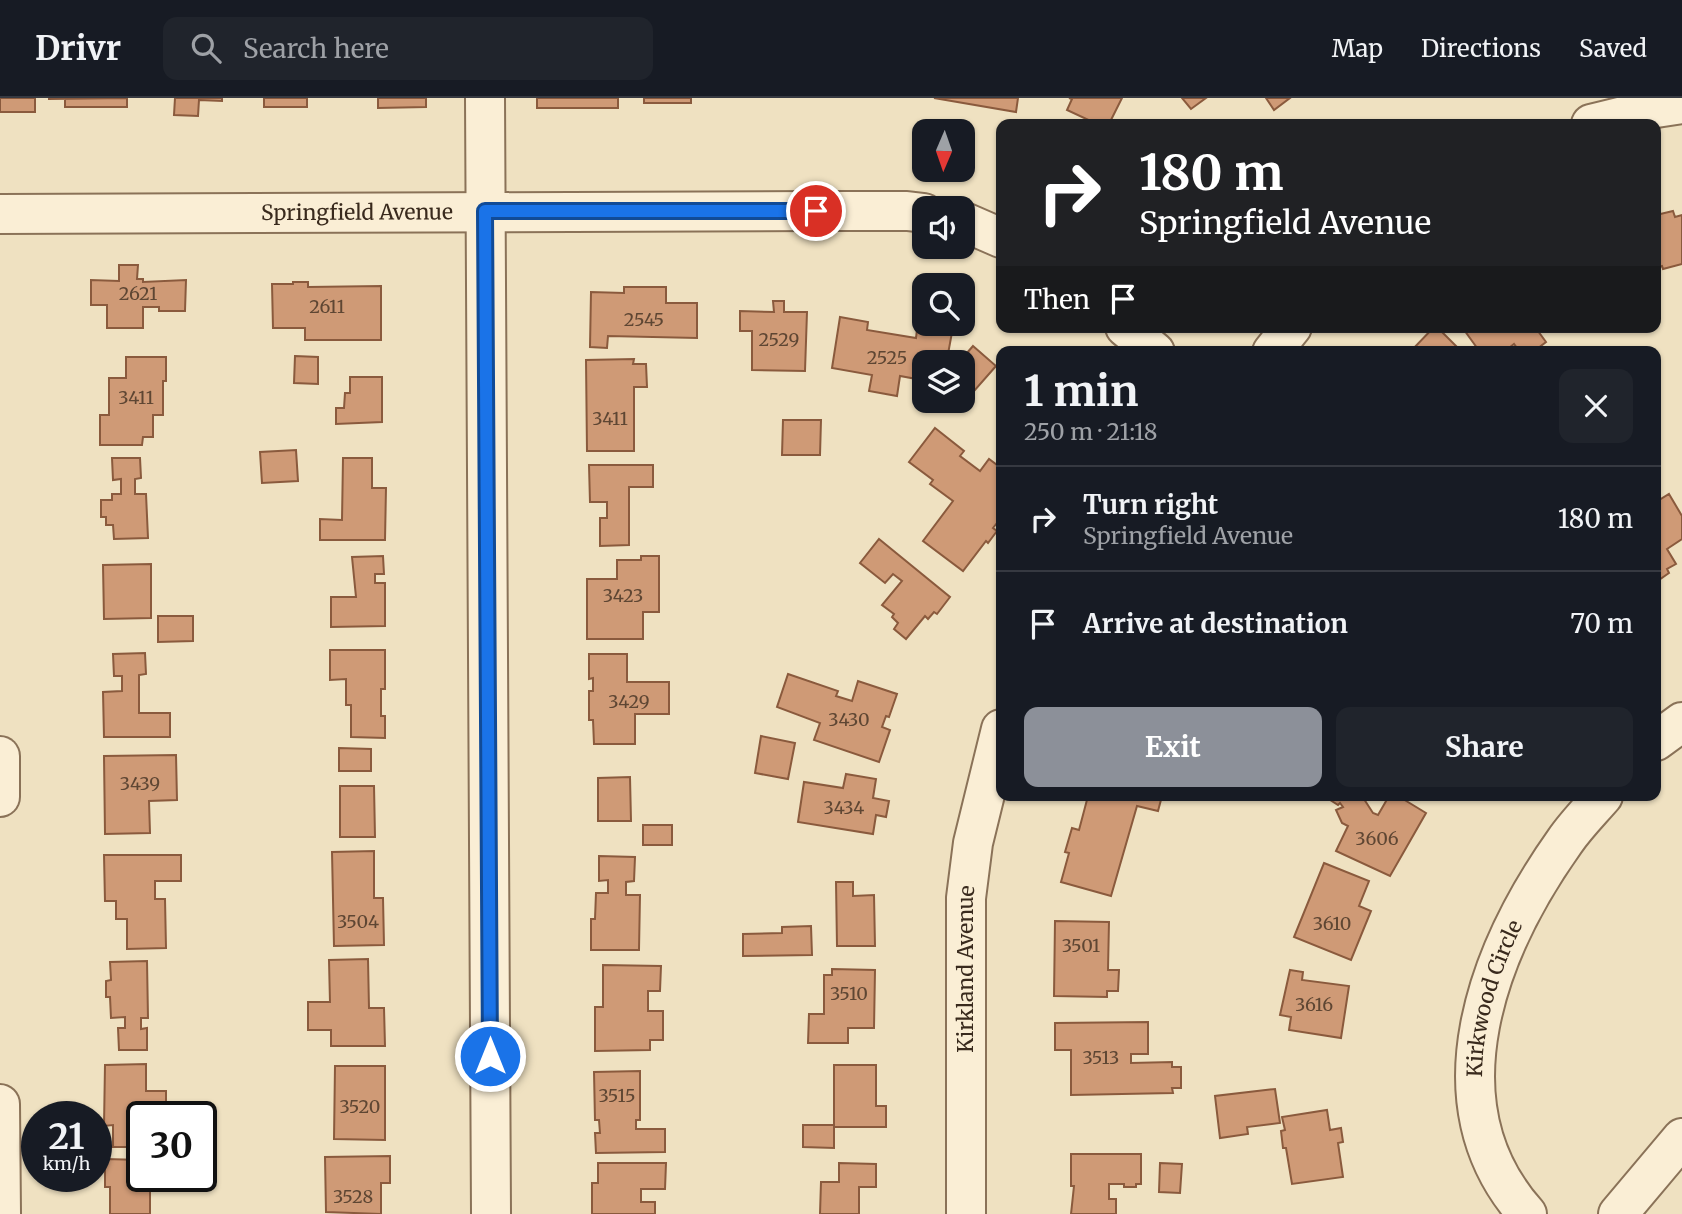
<!DOCTYPE html>
<html lang="en">
<head>
<meta charset="utf-8">
<style>
  body { margin:0; font-family:Merriweather,serif; background:#20242c; color:#f1f3f6; height:100vh; display:flex; flex-direction:column; font-size:26px; white-space:nowrap }
  * { box-sizing:border-box; margin:0 }
  p { font-size:23px; color:#9ea1a6 }
  .icon { flex:none; width:38px; height:38px; fill:none; stroke:currentColor; stroke-width:2; stroke-linecap:round; stroke-linejoin:round }
  .map { position:relative; flex:1; overflow:hidden }
  .details { position:absolute; left:996px; top:248px; width:665px; height:455px; display:flex; flex-direction:column; background:#171b24; border-radius:14px; box-shadow:0 2px 5px #0004 }
  .details>* { flex:none }
  .top-card { position:absolute; left:996px; top:21px; width:665px; height:214px; border-radius:14px; box-shadow:0 2px 5px #0004; background:#202124; color:#fff; overflow:hidden }
  .needle { width:46px; rotate:182deg }
  .fabs { position:absolute; left:912px; top:21px; display:grid; gap:14px }
  .fabs a { display:grid; place-items:center; width:63px; height:63px; border-radius:14px; background:#171b24; box-shadow:0 2px 5px #0004; font-size:35px }
  .speed { position:absolute; left:21px; top:1003px; display:flex; gap:14px; font-size:35px; font-weight:700; text-align:center }
  .speed>* { display:grid; place-content:center; width:91px; height:91px; border-radius:50%; background:#171b24; box-shadow:0 2px 5px #0004; line-height:1 }
  .speed small { font-size:18px; font-weight:400 }
  .speed .limit { border:4px solid #111; border-radius:10px; background:#fff; color:#111 }
  .pin { position:absolute; display:grid; place-items:center; width:60px; height:60px; color:#fff; margin:-30px; border:4px solid #fff; border-radius:50%; box-shadow:0 2px 7px #0007 }
  .me { position:absolute; width:77px; margin:-38px; rotate:0deg; stroke-linejoin:round; filter:drop-shadow(0 0 5px #0008) }
  .turn { display:flex; align-items:center; gap:24px; height:147px; padding:0 28px; font-size:32px }
  .turn .icon { width:91px; height:91px; stroke-width:2.5 }
  .turn b { display:block; font-size:49px; line-height:60px }
  .then { display:flex; align-items:center; height:66px; padding:0 28px; background:#0003; gap:14px; font-size:26px }
  .round { display:grid; place-items:center; flex:none; width:74px; height:74px; border-radius:14px; background:#20242c }
  .summary { display:flex; align-items:center; justify-content:space-between; height:119px; padding:0 28px }
  h1 { font-size:42px; font-weight:700; line-height:52px }
  .button { display:flex; gap:14px; margin-top:auto; padding:14px 28px }
  .button a { flex:1; height:80px; border-radius:14px; background:#8c9099; color:#fff; font-size:28px; font-weight:700; line-height:80px; text-align:center }
  .button a+a { background:#20242c; color:#f1f3f6 }
  ul { padding:0; list-style:none }
  li { display:flex; align-items:center; gap:21px; height:105px; padding:0 28px; border-top:2px solid #363941 }
  li div { flex:1 }
  li b { display:block; font-size:26px }
  li em { font-style:normal }
  header { display:flex; align-items:center; gap:42px; box-sizing:border-box; height:98px; padding:0 35px; background:#171b24; border-bottom:2px solid #363941 }
  header strong { font-size:33px }
  nav { display:flex; gap:38px; margin-inline-start:auto; font-size:24px }
  .search { width:490px; height:63px; background:#20242c; display:flex; align-items:center; gap:18px; box-sizing:border-box; padding:0 24px; border-radius:14px; color:#9ea1a6; font-size:26px }
  .map>svg:first-child { display:block }
  .building { fill:#cf9a76; stroke:#8a5a3d; stroke-width:2 }
  .lines { fill:none; stroke-linecap:round; stroke-linejoin:round }
  .minor-casing { stroke:#8a7258; stroke-width:42 }
  .minor { stroke:#faeed5; stroke-width:38 }
  .route-casing { stroke:#114b97; stroke-width:18 }
  .route { stroke:#1a73e8; stroke-width:12 }
  .labels { text-anchor:middle; stroke-width:5; stroke-linejoin:round; paint-order:stroke }
  .number-label { font-size:18px; fill:#5e4633 }
  .street-label { font-size:21px; fill:#392a1d; stroke:#f6ebd1 }
</style>
</head>
<body>
<header>
<strong>Drivr</strong>
<div class="search"><svg class="icon" aria-label="search" viewBox="0 0 24 24"><circle cx="10" cy="10" r="6"/><path d="M15 15l6 6"/></svg>Search here</div>
<nav><a>Map</a><a>Directions</a><a>Saved</a></nav>
</header>
<div class="map">
<svg width="1682" height="1116" viewBox="0 0 1682 1116">
  <rect width="100%" height="100%" fill="#efe1c1"/>
  <!-- building -->
  <g class="building">
    <rect x="0" y="0" width="35" height="14"/>
    <polygon points="127,0 127,9 65,9 65,1 48,1"/>
    <polygon points="175,0 222,0 222,3 199,2 198,18 174,17"/>
    <rect x="264" y="0" width="43" height="9"/>
    <polygon points="378,0 426,0 426,9 378,10"/>
    <rect x="537" y="0" width="81" height="10"/>
    <rect x="644" y="0" width="47" height="5"/>
    <polygon points="934,0 1018,0 1016,14"/>
    <polygon points="1069,0 1122,0 1109,26 1097,26 1067,12 1072,1"/>
    <polygon points="1182,0 1206,0 1191,11"/>
    <polygon points="1266,0 1290,0 1274,12"/>
    <polygon points="1673,113 1675,119 1682,117 1682,166 1663,171 1662,168 1656,170 1656,117"/>
    <polygon points="119,167 138,167 137,181 143,181 143,184 186,182 185,213 159,213 159,209 143,209 143,230 107,230 107,207 91,207 91,182 119,183"/>
    <polygon points="293,184 308,184 308,189 381,188 381,242 305,242 305,230 273,230 272,186 293,186"/>
    <polygon points="624,189 666,189 666,205 697,205 697,240 608,238 607,250 590,249 591,194 624,195"/>
    <polygon points="773,203 784,203 784,214 807,214 805,273 752,272 752,233 740,233 740,213 774,214"/>
    <polygon points="840,219 868,224 867,232 916,240 918,223 924,226 953,229 948,256 942,255 941,264 924,264 922,282 900,278 897,298 869,293 872,277 832,270"/>
    <polygon points="1434,229 1437,229 1462,254 1410,254"/>
    <polygon points="1462,229 1535,229 1546,244 1533,254 1520,254 1514,246 1504,254 1480,254"/>
    <polygon points="973,248 996,268 975,292 962,282 962,264 959,264"/>
    <polygon points="295,258 318,259 318,286 294,285"/>
    <polygon points="126,259 166,259 166,283 163,283 163,317 153,317 153,339 143,339 142,347 100,347 100,317 109,317 109,280 126,280"/>
    <polygon points="634,261 633,266 646,266 647,289 634,289 634,353 587,353 586,262"/>
    <polygon points="350,279 382,279 382,324 336,326 336,310 344,310 345,295 350,295"/>
    <polygon points="783,322 821,322 820,357 782,357"/>
    <polygon points="935,330 964,353 960,358 980,373 989,361 1001,370 1001,420 993,430 997,433 988,445 986,443 963,473 923,443 953,403 930,386 933,382 909,364"/>
    <polygon points="296,352 298,383 262,385 260,354"/>
    <polygon points="112,360 140,360 141,380 135,381 135,396 146,396 148,440 114,441 113,427 106,427 106,419 101,419 101,402 112,402 112,396 121,396 121,381 113,382"/>
    <polygon points="343,360 372,360 372,390 386,390 385,442 320,442 320,421 342,422"/>
    <polygon points="589,367 653,367 653,389 629,389 629,447 600,448 600,420 607,420 607,404 590,404"/>
    <polygon points="1669,396 1682,418 1682,441 1667,451 1676,466 1667,471 1669,475 1656,484 1656,419 1658,418 1656,404"/>
    <polygon points="879,441 950,499 937,516 934,514 928,521 925,518 906,541 894,531 898,525 892,519 894,516 882,507 902,483 893,476 885,485 860,465"/>
    <polygon points="383,458 384,476 375,476 375,485 385,485 385,528 331,529 331,499 356,499 352,459"/>
    <polygon points="641,458 659,458 659,514 643,514 643,541 587,541 587,481 617,481 617,462 641,462"/>
    <polygon points="151,466 151,520 104,521 103,467"/>
    <polygon points="158,518 193,518 193,543 158,544"/>
    <polygon points="330,552 385,552 385,591 381,591 381,618 385,618 385,640 351,639 351,607 346,607 346,581 330,582"/>
    <polygon points="145,555 146,576 139,577 139,615 170,615 170,639 104,639 103,594 122,593 122,578 114,578 113,556"/>
    <polygon points="589,556 627,556 627,584 669,584 669,616 635,616 635,646 594,646 593,622 589,622 589,593 593,593 593,580 589,581"/>
    <polygon points="788,576 838,593 836,598 852,603 858,583 897,596 889,619 886,618 882,629 890,632 879,664 814,642 820,625 777,609"/>
    <polygon points="761,638 795,645 788,681 755,675"/>
    <polygon points="339,650 371,651 371,673 339,673"/>
    <polygon points="176,657 177,702 149,703 150,735 105,736 104,658"/>
    <polygon points="846,676 876,681 873,700 889,703 886,719 876,717 873,736 798,724 804,684 843,690"/>
    <polygon points="630,679 631,723 598,723 598,680"/>
    <polygon points="340,688 374,688 375,739 340,739"/>
    <polygon points="1088,698 1162,698 1158,713 1137,708 1111,798 1061,784 1069,755 1065,754 1072,730 1079,732"/>
    <polygon points="1324,698 1362,698 1373,715 1378,717 1389,698 1398,698 1426,715 1390,778 1336,753 1348,728 1342,725 1336,712 1343,709 1340,705 1338,707"/>
    <rect x="643" y="727" width="29" height="20"/>
    <polygon points="374,753 374,800 383,800 384,847 334,848 332,754"/>
    <polygon points="104,757 181,757 181,783 155,783 155,801 165,801 166,850 127,851 127,821 116,821 116,803 105,803"/>
    <polygon points="599,758 635,759 634,783 626,784 626,797 640,797 639,852 591,852 591,821 595,821 596,795 608,795 608,782 599,783"/>
    <polygon points="1324,765 1369,783 1359,808 1371,813 1351,862 1294,839"/>
    <polygon points="836,784 853,784 853,798 874,797 875,848 837,848"/>
    <polygon points="1055,823 1109,824 1108,872 1119,872 1118,893 1107,893 1107,899 1054,898"/>
    <polygon points="811,828 812,857 743,858 743,836 782,835 782,829"/>
    <polygon points="368,861 369,910 384,910 385,948 331,948 331,932 308,932 308,904 330,904 329,862"/>
    <polygon points="147,863 148,920 141,920 141,931 147,930 147,952 119,952 118,930 125,930 125,919 111,920 110,899 106,899 106,883 111,882 110,864"/>
    <polygon points="603,867 661,868 660,893 648,893 648,913 663,913 663,942 650,942 650,952 595,953 595,909 603,909"/>
    <polygon points="832,871 875,872 874,930 848,930 848,945 808,945 809,916 824,916 824,877 832,877"/>
    <polygon points="1290,872 1303,874 1302,882 1349,888 1341,940 1289,932 1291,919 1280,917"/>
    <polygon points="1148,924 1148,956 1131,956 1131,965 1172,964 1172,969 1181,969 1181,990 1172,990 1173,995 1071,997 1071,952 1055,952 1055,925"/>
    <polygon points="146,966 146,993 166,993 166,1016 147,1015 147,1018 142,1018 142,1049 113,1049 113,1027 104,1028 105,967"/>
    <polygon points="834,967 876,967 876,1008 886,1008 886,1029 834,1029 834,1050 803,1049 803,1027 834,1027"/>
    <polygon points="335,968 385,968 385,1042 334,1041"/>
    <polygon points="640,973 640,1022 636,1022 636,1031 665,1031 665,1054 596,1055 595,1035 600,1035 599,1022 595,1022 594,974"/>
    <polygon points="1275,991 1280,1025 1247,1029 1248,1036 1220,1040 1215,998"/>
    <polygon points="1327,1012 1330,1032 1341,1030 1343,1044 1338,1045 1343,1079 1292,1086 1286,1050 1283,1050 1281,1033 1285,1032 1282,1019"/>
    <polygon points="1071,1056 1141,1056 1141,1086 1136,1086 1136,1089 1124,1089 1124,1086 1109,1086 1109,1101 1116,1101 1116,1116 1071,1116 1074,1088 1071,1088"/>
    <polygon points="390,1058 390,1085 381,1085 381,1116 326,1114 325,1059"/>
    <polygon points="105,1061 142,1062 142,1078 150,1078 150,1116 110,1116 110,1089 105,1089"/>
    <polygon points="598,1065 666,1065 665,1091 641,1091 641,1104 655,1104 655,1116 592,1116 592,1085 598,1085"/>
    <polygon points="839,1065 876,1066 876,1089 859,1089 859,1116 820,1116 821,1084 839,1084"/>
    <polygon points="1160,1065 1182,1066 1180,1095 1159,1094"/>
  </g>
  <g class="lines">
    <defs>
      <g id="minor">
        <polyline points="485,0 491,1116"/>
        <polyline points="1591,26 1656,10 1682,6"/>
        <path id="s1" d="M0,116L816,113H907L924,115"/>
        <polyline points="962,123 1001,140"/>
        <polyline points="1125,229 1155,254"/>
        <polyline points="1272,254 1292,229"/>
        <polyline points="1656,643 1682,624"/>
        <polyline points="0,658 0,699"/>
        <polyline points="0,1006 1,1116"/>
        <path id="s2" d="M966,1116V800L973,745L1001,631"/>
        <path id="s3" d="M1527,1116C1427,1004 1489,850 1565,743C1576,727 1590,713 1603,698"/>
        <polyline points="1618,1116 1682,1040"/>
      </g>
    </defs>
    <!-- minor casing -->
    <use href="#minor" class="minor-casing"/>
    <!-- minor -->
    <use href="#minor" class="minor"/>
  </g>
  <g class="lines">
    <defs>
      <polyline id="route" points="490,958 485,113 816,113"/>
    </defs>
    <!-- route casing -->
    <use href="#route" class="route-casing"/>
    <!-- route -->
    <use href="#route" class="route"/>
  </g>
  <g class="labels">
    <!-- number labels -->
    <g class="number-label">
      <text x="138" y="202">2621</text>
      <text x="327" y="215">2611</text>
      <text x="644" y="228">2545</text>
      <text x="779" y="248">2529</text>
      <text x="887" y="266">2525</text>
      <text x="136" y="306">3411</text>
      <text x="610" y="327">3411</text>
      <text x="623" y="504">3423</text>
      <text x="629" y="610">3429</text>
      <text x="849" y="628">3430</text>
      <text x="140" y="692">3439</text>
      <text x="844" y="716">3434</text>
      <text x="1377" y="747">3606</text>
      <text x="358" y="830">3504</text>
      <text x="1332" y="832">3610</text>
      <text x="1081" y="854">3501</text>
      <text x="849" y="902">3510</text>
      <text x="1314" y="913">3616</text>
      <text x="1101" y="966">3513</text>
      <text x="617" y="1004">3515</text>
      <text x="360" y="1015">3520</text>
      <text x="353" y="1105">3528</text>
    </g>
    <!-- street labels -->
    <g class="street-label">
      <text dy="7" stroke="none"><textPath href="#s1" startOffset="357">Springfield Avenue</textPath></text>
      <text dy="7" stroke="none"><textPath href="#s2" startOffset="245">Kirkland Avenue</textPath></text>
      <text dy="7" stroke="none"><textPath href="#s3" startOffset="231">Kirkwood Circle</textPath></text>
    </g>
  </g>
</svg>
<div class="fabs">
<a><svg class="needle" viewBox="-14 -14 28 28"><path d="M0-13l5 13h-10z" fill="#e53935"/><path d="M0 13l5-13h-10z" fill="#9ea1a6"/></svg></a>
<a><svg class="icon" aria-label="sound" viewBox="0 0 24 24"><path d="M4 9h4l5-4v14l-5-4H4zM17 9q2 3 0 6"/></svg></a>
<a><svg class="icon" aria-label="search" viewBox="0 0 24 24"><circle cx="10" cy="10" r="6"/><path d="M15 15l6 6"/></svg></a>
<a><svg class="icon" aria-label="layers" viewBox="0 0 24 24"><path d="M12 4l9 5-9 5-9-5zM3 14l9 5 9-5"/></svg></a>
</div>
<div class="speed"><div>21<small>km/h</small></div><div class="limit">30</div></div>
<div class="pin" style="left:816px;top:113px;background:#d93025"><svg class="icon" aria-label="arrive" viewBox="0 0 24 24"><path d="M6 21V4h12l-3 4 3 4H6"/></svg></div>
<svg class="me" style="left:490px;top:958px" viewBox="-20 -20 40 40"><circle r="17" fill="#1a73e8" stroke="#fff" stroke-width="3"/><path d="M0-11L8 9 0 5-8 9z" fill="#fff"/></svg>
<div class="top-card">
<div class="turn"><svg class="icon" aria-label="right" viewBox="0 0 24 24"><path d="M7 20v-9h11M14 6l5 5-5 5"/></svg><div><b>180 m</b>Springfield Avenue</div></div>
<div class="then">Then<svg class="icon" aria-label="arrive" viewBox="0 0 24 24"><path d="M6 21V4h12l-3 4 3 4H6"/></svg></div>
</div>
<section class="details">
<div class="summary"><div><h1>1 min</h1><p>250 m · 21:18</p></div><a class="round"><svg class="icon" aria-label="close" viewBox="0 0 24 24"><path d="M6 6l12 12M18 6L6 18"/></svg></a></div>
<ul>
<li><svg class="icon" aria-label="right" viewBox="0 0 24 24"><path d="M7 20v-9h11M14 6l5 5-5 5"/></svg><div><b>Turn right</b><p>Springfield Avenue</p></div><em>180 m</em></li>
<li><svg class="icon" aria-label="arrive" viewBox="0 0 24 24"><path d="M6 21V4h12l-3 4 3 4H6"/></svg><div><b>Arrive at destination</b></div><em>70 m</em></li>
</ul>
<div class="button"><a>Exit</a><a>Share</a></div>
</section>
</div>
</body>
</html>
